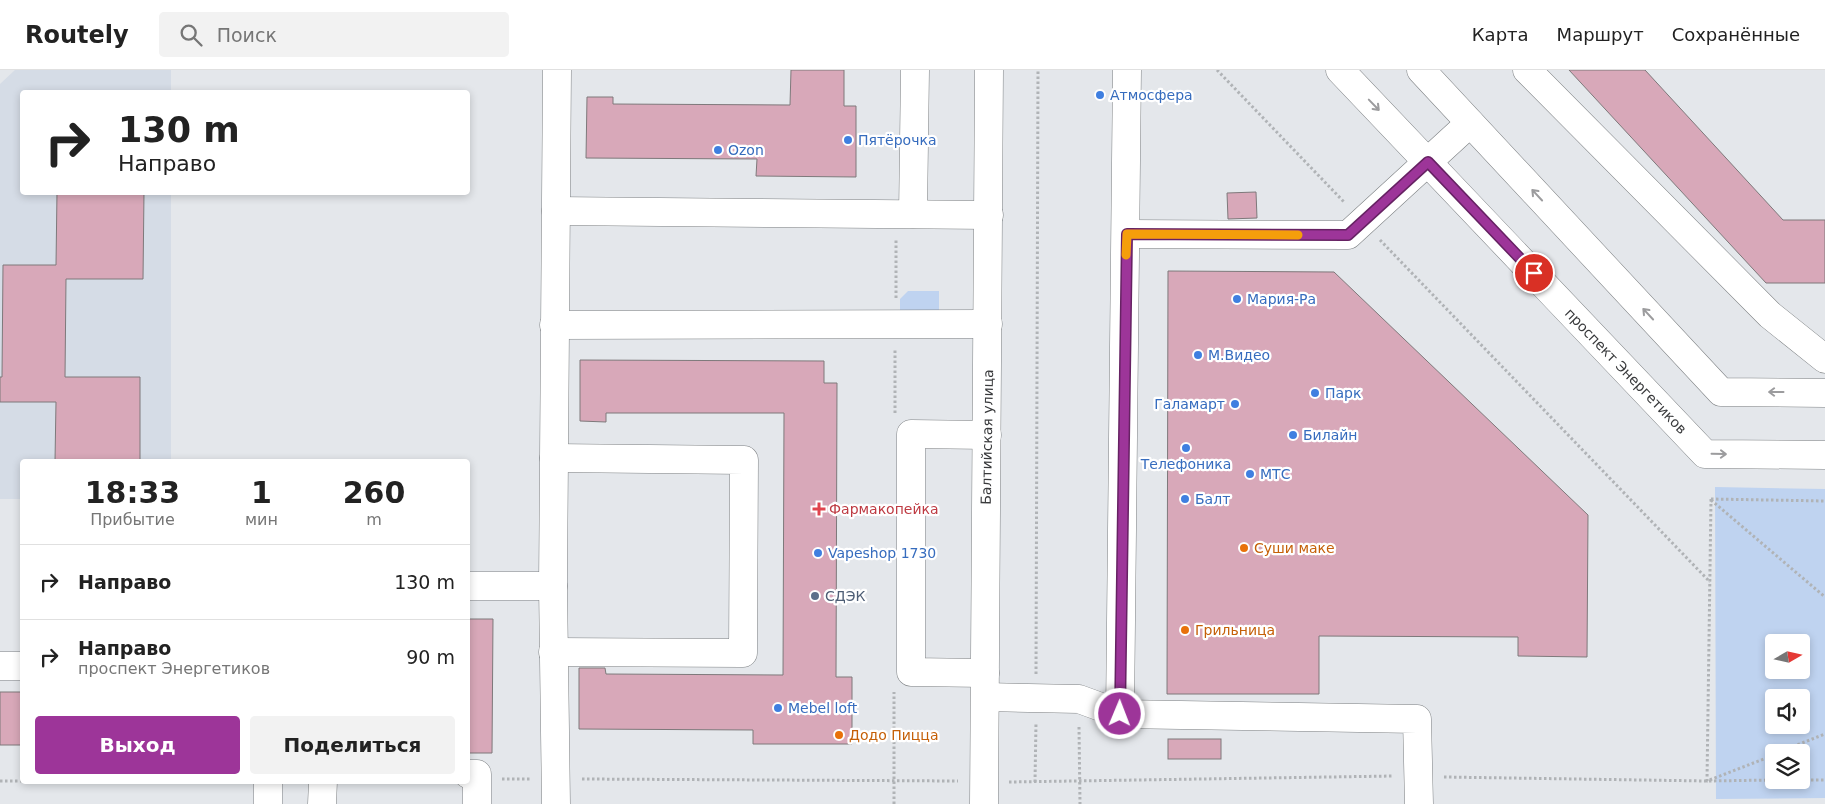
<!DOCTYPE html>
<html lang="ru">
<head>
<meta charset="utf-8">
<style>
  body { margin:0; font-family:"DejaVu Sans",sans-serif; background:#f2f2f2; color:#222; height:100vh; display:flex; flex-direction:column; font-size:19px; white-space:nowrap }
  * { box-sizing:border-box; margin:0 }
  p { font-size:16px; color:#767676 }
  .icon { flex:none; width:28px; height:28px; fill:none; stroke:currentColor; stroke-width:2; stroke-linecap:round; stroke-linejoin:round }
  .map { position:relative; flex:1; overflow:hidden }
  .panel { position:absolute; left:20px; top:389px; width:450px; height:325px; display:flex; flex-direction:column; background:#fff; border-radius:5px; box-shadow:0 2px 8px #0003 }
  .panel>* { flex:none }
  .banner { position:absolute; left:20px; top:20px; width:450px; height:105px; border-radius:5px; box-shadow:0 2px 8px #0003; background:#fff; color:#222; overflow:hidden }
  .needle { width:32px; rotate:81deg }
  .fabs { position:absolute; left:1765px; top:564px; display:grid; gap:10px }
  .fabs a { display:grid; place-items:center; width:45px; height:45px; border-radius:5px; background:#fff; box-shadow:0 2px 8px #0003; font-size:25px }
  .pin { position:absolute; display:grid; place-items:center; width:42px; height:42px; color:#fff; margin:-21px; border:2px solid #fff; border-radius:50%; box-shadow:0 1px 5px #0007 }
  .me { position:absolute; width:55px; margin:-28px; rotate:1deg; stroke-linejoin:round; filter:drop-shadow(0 0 4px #0008) }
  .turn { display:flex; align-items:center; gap:18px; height:105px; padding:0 15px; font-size:22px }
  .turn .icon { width:65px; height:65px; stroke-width:2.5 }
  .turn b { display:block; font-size:35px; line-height:42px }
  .eta { display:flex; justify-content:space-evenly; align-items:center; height:85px; text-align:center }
  .eta b { font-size:30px; font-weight:800; line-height:35px }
  .action { display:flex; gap:10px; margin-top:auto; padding:10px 15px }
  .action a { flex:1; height:58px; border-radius:5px; background:#9d3599; color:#fff; font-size:20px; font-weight:800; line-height:58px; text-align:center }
  .action a+a { background:#f2f2f2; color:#222 }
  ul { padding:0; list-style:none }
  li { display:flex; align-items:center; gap:15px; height:75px; padding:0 15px; border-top:1px solid #e0e0e0 }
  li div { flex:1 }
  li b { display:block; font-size:19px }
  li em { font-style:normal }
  header { display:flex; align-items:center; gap:30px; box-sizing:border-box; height:70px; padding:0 25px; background:#fff; border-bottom:1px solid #e0e0e0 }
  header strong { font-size:24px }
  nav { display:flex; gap:28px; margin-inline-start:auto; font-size:18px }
  .search { width:350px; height:45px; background:#f2f2f2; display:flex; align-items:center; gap:12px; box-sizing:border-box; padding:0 18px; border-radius:5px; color:#767676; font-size:19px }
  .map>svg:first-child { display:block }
  .built { fill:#d5dce6 }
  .green { fill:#bfd3f0; fill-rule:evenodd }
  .building { fill:#d8a8b9; stroke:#7e797b }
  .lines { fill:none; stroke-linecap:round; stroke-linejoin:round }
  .minor-casing { stroke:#7d8083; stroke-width:29 }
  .path { stroke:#b0b3b6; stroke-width:3; stroke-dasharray:2.5 2.5; stroke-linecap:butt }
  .minor { stroke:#fff; stroke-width:28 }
  .oneway { stroke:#9c9c9e }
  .route-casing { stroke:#662263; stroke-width:12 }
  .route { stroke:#9d3599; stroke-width:9 }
  .slow { stroke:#f59e0b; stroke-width:9 }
  .shop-dot { fill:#3f7fe0; stroke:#fff; stroke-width:2 }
  .health-dot { fill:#e0444e; stroke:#fff; stroke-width:2 }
  .food-dot { fill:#e8710a; stroke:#fff; stroke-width:2 }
  .service-dot { fill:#5c6f8a; stroke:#fff; stroke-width:2 }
  .labels { text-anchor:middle; stroke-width:4.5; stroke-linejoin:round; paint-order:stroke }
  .shop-label { font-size:14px; fill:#366cbe; stroke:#fff; text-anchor:start }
  .street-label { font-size:14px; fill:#393a3c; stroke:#fff }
  .health-label { font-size:14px; fill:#be3a42; stroke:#fff; text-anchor:start }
  .food-label { font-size:14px; fill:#c56008; stroke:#fff; text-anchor:start }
  .service-label { font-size:14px; fill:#4e5e75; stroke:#fff; text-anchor:start }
</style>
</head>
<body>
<header>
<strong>Routely</strong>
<div class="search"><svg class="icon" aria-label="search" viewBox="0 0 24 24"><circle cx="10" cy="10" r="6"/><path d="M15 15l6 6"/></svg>Поиск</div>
<nav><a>Карта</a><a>Маршрут</a><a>Сохранённые</a></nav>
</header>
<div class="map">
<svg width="1825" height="734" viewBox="0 0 1825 734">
  <rect width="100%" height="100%" fill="#e4e7eb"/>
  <!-- built -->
  <polygon class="built" points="15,0 171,0 171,22 22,22 22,122 171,123 171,391 22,391 22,429 0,429 0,14"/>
  <!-- green -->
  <g class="green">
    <polygon points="908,221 939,221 939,241 900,241 900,229"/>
    <path d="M1715,417L1825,419V728L1716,729ZM1774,572H1801V600H1774ZM1774,628H1801V655H1774ZM1774,682H1801V710H1774Z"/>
  </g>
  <!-- building -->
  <g class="building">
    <polygon points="791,0 844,0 844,36 856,36 856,107 756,106 757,89 586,88 587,27 613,27 613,34 790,35"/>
    <polygon points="1569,0 1645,0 1783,150 1825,150 1825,213 1766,213"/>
    <polygon points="57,122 144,122 143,209 66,209 65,307 140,307 140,391 55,391 56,332 0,332 0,307 2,307 3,195 56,195"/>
    <polygon points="1256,122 1257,148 1228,149 1227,123"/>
    <polygon points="1168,201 1334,202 1588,445 1587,587 1518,586 1518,567 1319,566 1319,624 1167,624"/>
    <polygon points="580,290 824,291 824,313 837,313 836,607 852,607 852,674 753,674 753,660 579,659 579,598 605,598 606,604 783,605 784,343 606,343 606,352 580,351"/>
    <polygon points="468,549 493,549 492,683 468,683"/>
    <rect x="0" y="622" width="22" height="53"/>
    <rect x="1168" y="669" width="53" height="20"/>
  </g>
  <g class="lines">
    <defs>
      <g id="minor">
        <polyline points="1340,0 1705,384 1825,385"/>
        <polyline points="1421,0 1721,322 1825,323"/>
        <polyline points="1527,0 1770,245 1825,289"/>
        <polyline points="556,141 989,145"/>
        <polyline points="913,144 915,0"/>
        <polyline points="1127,164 1348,165 1470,53"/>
        <polyline points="554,255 988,254"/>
        <polyline points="468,516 553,516"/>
        <polyline points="553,582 743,583 744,390 554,388"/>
        <polyline points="0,596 22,596"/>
        <polyline points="985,603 911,602 911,364 987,365"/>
        <polyline points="986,627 1079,629 1120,644 1417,649 1419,734"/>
        <polyline points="1120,644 1127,0"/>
        <polyline points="468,704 477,704 477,734"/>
        <polyline points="268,734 268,711"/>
        <polyline points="322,734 323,711"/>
        <polyline points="556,734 553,516 557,0"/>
        <polyline points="984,734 989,0"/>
      </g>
    </defs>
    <!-- minor casing -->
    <use href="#minor" class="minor-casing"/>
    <!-- path -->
    <g class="path">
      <polyline points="1217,0 1345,133"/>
      <polyline points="1380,170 1710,512"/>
      <polyline points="896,228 896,170"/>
      <polyline points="895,343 895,280"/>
      <polyline points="1711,429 1707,711 1774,685"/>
      <polyline points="1711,429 1825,431"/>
      <polyline points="1711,430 1825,527"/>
      <polyline points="1036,604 1038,0"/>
      <polyline points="1079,657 1080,734"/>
      <polyline points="1779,682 1825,664"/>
      <polyline points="1444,707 1707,711 1774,710"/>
      <polyline points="502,709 531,709"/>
      <polyline points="582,709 958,711"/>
      <polyline points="1801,710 1825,710"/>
      <polyline points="0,711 22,711"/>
      <polyline points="1009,712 1393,706"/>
      <polyline points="1035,712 1036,652"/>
      <polyline points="894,734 894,622"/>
    </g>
    <!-- minor -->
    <use href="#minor" class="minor"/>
  </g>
  <!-- one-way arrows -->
  <defs><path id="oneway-shaft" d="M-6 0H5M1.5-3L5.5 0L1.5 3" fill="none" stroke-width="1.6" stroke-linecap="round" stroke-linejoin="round" transform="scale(1.25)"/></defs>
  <g class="oneway">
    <use href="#oneway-shaft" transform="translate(1374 35) rotate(46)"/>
    <use href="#oneway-shaft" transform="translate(1537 125) rotate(-133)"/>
    <use href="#oneway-shaft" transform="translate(1648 244) rotate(-133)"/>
    <use href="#oneway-shaft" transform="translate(1776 322) rotate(-180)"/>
    <use href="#oneway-shaft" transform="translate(1719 384) rotate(1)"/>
  </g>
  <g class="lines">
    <defs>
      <polyline id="route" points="1120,644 1127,164 1348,165 1428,92 1534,203"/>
    </defs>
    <!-- route casing -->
    <use href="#route" class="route-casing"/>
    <!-- route -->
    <use href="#route" class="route"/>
    <!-- slow -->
    <polyline class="slow" points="1126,185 1127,164 1298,165"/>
  </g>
  <!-- markers -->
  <g class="shop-dot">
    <circle cx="1100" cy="25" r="5"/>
    <circle cx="848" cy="70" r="5"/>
    <circle cx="718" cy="80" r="5"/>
    <circle cx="1237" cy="229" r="5"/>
    <circle cx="1198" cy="285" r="5"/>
    <circle cx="1315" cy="323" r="5"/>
    <circle cx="1235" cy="334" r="5"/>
    <circle cx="1293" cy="365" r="5"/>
    <circle cx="1186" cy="378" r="5"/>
    <circle cx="1250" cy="404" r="5"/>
    <circle cx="1185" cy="429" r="5"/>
    <circle cx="818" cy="483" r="5"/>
    <circle cx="778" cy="638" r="5"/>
  </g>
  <path class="health-dot" d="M816.5 431.5h5v5h5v5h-5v5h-5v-5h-5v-5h5z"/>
  <g class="food-dot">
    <circle cx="1244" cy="478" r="5"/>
    <circle cx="1185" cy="560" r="5"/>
    <circle cx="839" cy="665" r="5"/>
  </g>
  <circle class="service-dot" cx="815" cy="526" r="5"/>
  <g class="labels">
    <!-- shop labels -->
    <g class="shop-label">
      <text x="1110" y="30">Атмосфера</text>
      <text x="858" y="75">Пятёрочка</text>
      <text x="728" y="85">Ozon</text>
      <text x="1247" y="234">Мария-Ра</text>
      <text x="1208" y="290">М.Видео</text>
      <text x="1325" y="328">Парк</text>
      <text x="1225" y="339" text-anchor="end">Галамарт</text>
      <text x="1303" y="370">Билайн</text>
      <text x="1186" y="399" text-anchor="middle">Телефоника</text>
      <text x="1260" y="409">МТС</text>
      <text x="1195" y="434">Балт</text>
      <text x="828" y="488">Vapeshop 1730</text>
      <text x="788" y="643">Mebel loft</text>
    </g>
    <!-- street labels -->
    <g class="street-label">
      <text transform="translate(1626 301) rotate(46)" y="5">проспект Энергетиков</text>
      <text transform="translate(987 367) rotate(-89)" y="5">Балтийская улица</text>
    </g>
    <!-- health labels -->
    <g class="health-label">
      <text x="829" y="444">Фармакопейка</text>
    </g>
    <!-- food labels -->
    <g class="food-label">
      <text x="1254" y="483">Суши маке</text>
      <text x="1195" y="565">Грильница</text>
      <text x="849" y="670">Додо Пицца</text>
    </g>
    <!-- service labels -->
    <g class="service-label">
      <text x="825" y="531">СДЭК</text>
    </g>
  </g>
</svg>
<div class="fabs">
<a><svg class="needle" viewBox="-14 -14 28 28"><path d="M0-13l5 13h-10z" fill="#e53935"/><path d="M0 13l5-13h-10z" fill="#767676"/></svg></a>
<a><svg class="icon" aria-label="sound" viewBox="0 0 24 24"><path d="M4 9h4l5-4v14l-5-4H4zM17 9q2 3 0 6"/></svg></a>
<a><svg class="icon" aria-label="layers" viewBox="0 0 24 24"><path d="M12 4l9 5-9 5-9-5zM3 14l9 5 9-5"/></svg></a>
</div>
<div class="pin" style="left:1534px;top:203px;background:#d93025"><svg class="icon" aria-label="arrive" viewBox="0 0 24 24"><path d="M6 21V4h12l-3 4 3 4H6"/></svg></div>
<svg class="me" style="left:1120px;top:644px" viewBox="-20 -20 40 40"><circle r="17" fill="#9d3599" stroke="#fff" stroke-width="3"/><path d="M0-11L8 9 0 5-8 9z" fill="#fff"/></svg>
<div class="banner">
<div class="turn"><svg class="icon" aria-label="right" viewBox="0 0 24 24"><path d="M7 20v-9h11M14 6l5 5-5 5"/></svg><div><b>130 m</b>Направо</div></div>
</div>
<section class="panel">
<div class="eta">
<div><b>18:33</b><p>Прибытие</p></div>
<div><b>1</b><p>мин</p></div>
<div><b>260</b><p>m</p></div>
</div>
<ul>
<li><svg class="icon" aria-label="right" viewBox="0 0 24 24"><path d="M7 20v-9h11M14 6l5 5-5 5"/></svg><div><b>Направо</b></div><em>130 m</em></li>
<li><svg class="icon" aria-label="right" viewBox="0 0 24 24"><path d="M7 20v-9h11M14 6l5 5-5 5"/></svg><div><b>Направо</b><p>проспект Энергетиков</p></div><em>90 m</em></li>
</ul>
<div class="action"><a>Выход</a><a>Поделиться</a></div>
</section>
</div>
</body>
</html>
